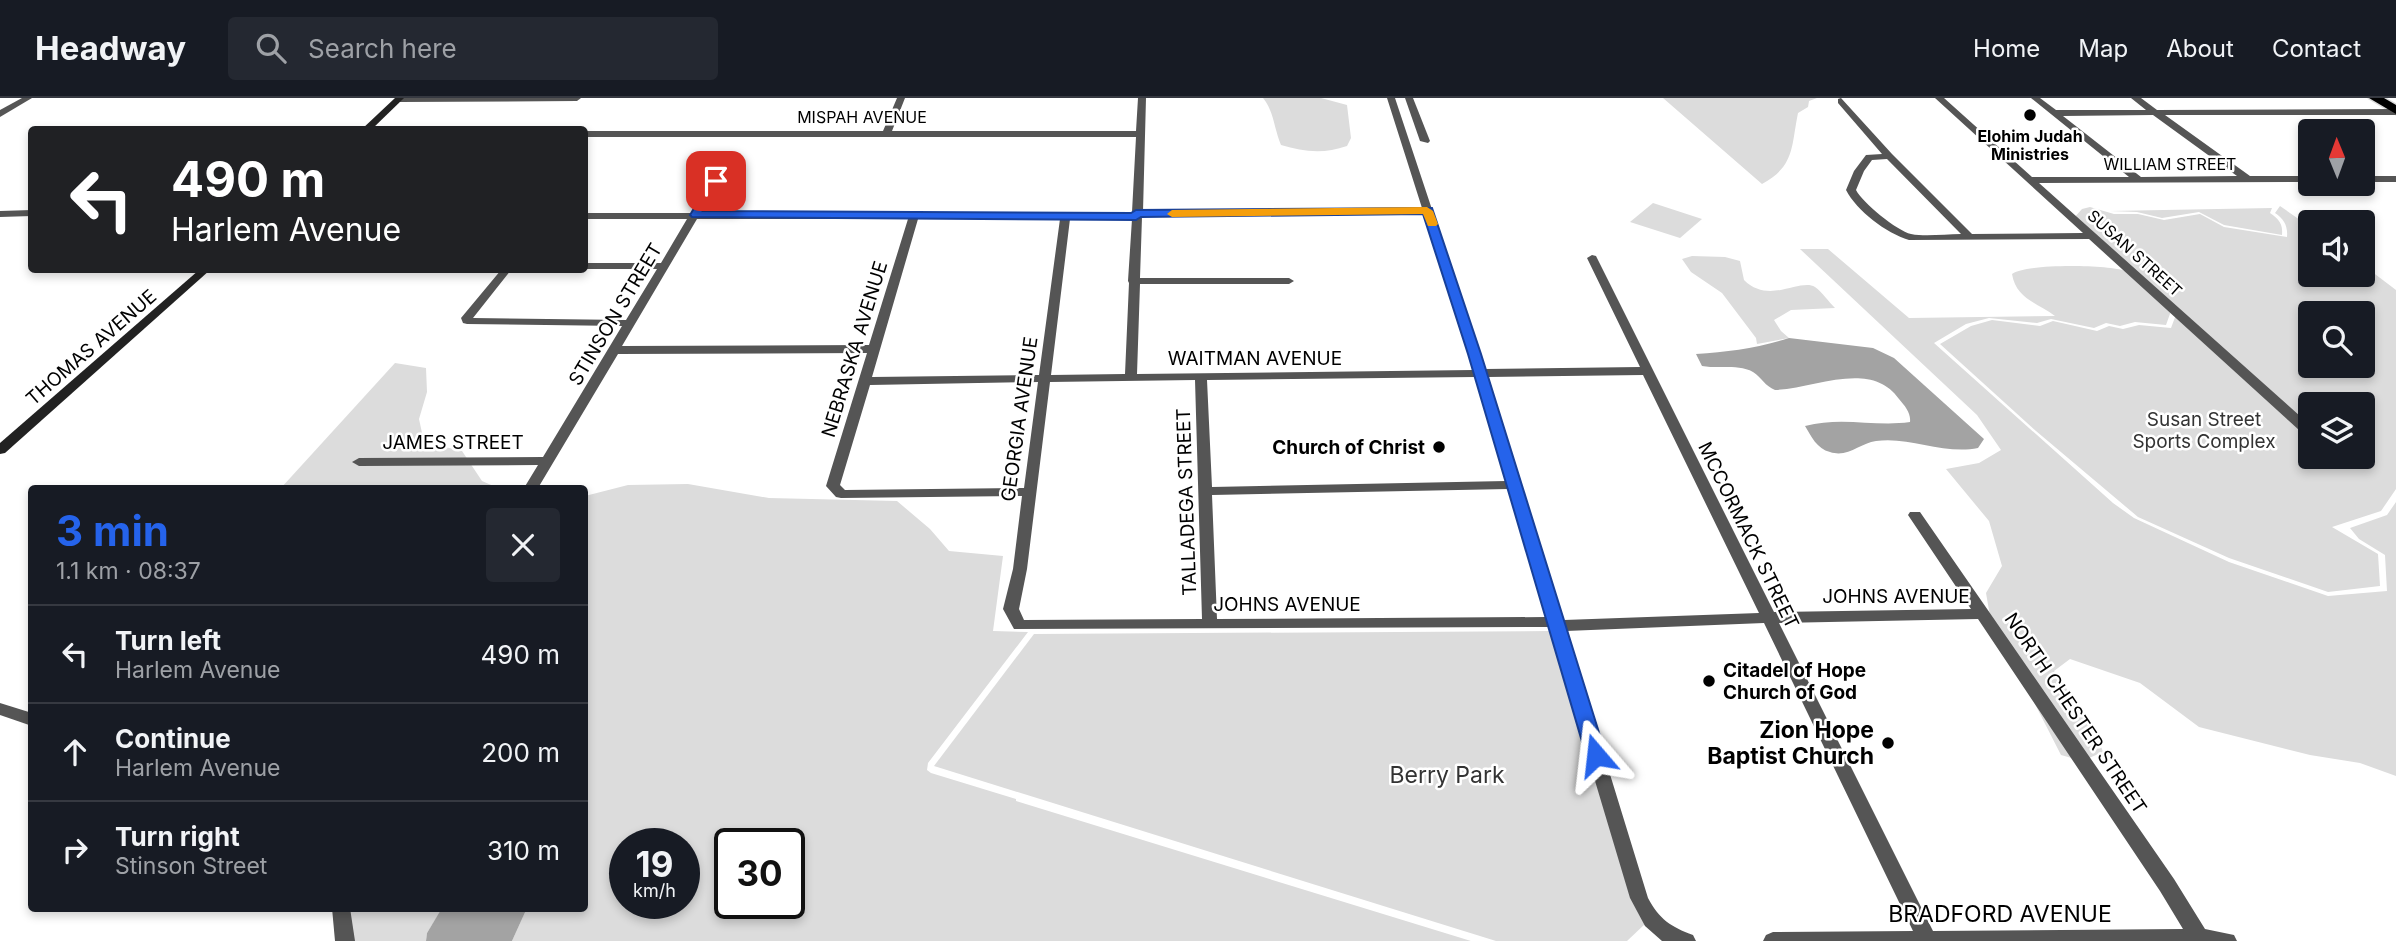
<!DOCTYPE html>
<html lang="en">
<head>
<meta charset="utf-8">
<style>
  body { margin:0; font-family:Inter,sans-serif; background:#242831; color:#f1f3f6; height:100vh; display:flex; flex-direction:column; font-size:26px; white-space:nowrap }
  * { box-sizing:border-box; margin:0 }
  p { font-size:23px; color:#9ea1a6 }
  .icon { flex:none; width:38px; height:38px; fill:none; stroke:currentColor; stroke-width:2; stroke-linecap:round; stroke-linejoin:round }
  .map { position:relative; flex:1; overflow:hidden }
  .side { position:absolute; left:28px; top:387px; width:560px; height:427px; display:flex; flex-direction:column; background:#171b24; border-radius:7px; box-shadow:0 4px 10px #0003 }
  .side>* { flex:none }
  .hud { position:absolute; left:28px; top:28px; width:560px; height:147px; border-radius:7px; box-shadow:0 4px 10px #0003; background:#202124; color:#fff; overflow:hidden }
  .needle { width:46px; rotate:359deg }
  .controls { position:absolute; left:2298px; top:21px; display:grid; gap:14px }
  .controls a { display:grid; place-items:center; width:77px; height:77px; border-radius:7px; background:#171b24; box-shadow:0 4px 10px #0003; font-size:35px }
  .speed { position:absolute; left:609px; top:730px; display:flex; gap:14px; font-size:35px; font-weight:700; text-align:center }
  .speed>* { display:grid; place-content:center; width:91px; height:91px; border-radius:50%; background:#171b24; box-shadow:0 4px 10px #0003; line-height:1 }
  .speed small { font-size:18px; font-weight:400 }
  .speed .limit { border:4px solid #111; border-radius:10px; background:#fff; color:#111 }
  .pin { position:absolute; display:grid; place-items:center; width:60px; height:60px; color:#fff; margin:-30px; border-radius:14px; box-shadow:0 4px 10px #0006 }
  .me { position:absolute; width:77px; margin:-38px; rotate:343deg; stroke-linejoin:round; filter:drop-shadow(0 0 5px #0008) }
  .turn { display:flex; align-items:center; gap:24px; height:147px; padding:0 28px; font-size:32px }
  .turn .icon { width:91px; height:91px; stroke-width:2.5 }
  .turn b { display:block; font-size:49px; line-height:60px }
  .round { display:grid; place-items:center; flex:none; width:74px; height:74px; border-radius:7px; background:#242831 }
  .overview { display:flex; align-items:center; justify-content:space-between; height:119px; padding:0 28px }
  h1 { font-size:42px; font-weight:700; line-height:52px; color:#2563eb }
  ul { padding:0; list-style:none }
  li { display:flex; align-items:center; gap:21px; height:98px; padding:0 28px; border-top:2px solid #363941 }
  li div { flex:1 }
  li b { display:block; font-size:26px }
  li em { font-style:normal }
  header { display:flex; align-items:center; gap:42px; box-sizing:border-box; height:98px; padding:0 35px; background:#171b24; border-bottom:2px solid #363941 }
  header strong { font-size:33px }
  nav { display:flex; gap:38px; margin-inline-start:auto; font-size:24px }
  .search { width:490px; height:63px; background:#242831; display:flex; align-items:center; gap:18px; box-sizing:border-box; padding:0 24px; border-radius:7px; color:#9ea1a6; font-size:26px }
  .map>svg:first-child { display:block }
  .green { fill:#dcdcdc; fill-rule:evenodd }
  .water { fill:#a3a3a3 }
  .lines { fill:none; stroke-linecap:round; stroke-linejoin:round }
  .highway-casing { stroke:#dbdbdb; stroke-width:3 }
  .street { fill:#555; fill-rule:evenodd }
  .secondary { fill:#222; fill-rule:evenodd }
  .highway { fill:#000; fill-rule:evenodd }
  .route { fill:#2563eb; stroke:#184099; stroke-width:2 }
  .slow { fill:#f59e0b }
  .poi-dot { fill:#000; stroke:#fff; stroke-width:2.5 }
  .labels { text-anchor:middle; stroke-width:5; stroke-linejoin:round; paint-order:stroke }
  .far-street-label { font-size:16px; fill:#000; stroke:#fff }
  .far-poi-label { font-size:16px; font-weight:bold; fill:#000; stroke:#fff }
  .street-label { font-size:19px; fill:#000; stroke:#fff }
  .park-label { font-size:19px; fill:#333; stroke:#fff }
  .poi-label { font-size:19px; font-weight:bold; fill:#000; stroke:#fff; text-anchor:end }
  .near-poi-label { font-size:23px; font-weight:bold; fill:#000; stroke:#fff; text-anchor:end }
  .near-park-label { font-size:23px; fill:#333; stroke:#fff }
  .near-street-label { font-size:23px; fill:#000; stroke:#fff }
</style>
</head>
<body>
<header>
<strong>Headway</strong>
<div class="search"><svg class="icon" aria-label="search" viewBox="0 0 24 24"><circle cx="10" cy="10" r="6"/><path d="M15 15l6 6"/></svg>Search here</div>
<nav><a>Home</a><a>Map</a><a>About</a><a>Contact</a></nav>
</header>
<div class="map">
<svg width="2396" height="843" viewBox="0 0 2396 843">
  <rect width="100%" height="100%" fill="#fff"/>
  <!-- green -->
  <g class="green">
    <path d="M1263,0H1321L1347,7L1351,40L1347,48C1324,56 1304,54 1281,47C1274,31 1274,13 1263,0Z"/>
    <path d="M1663,0H1817L1809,3L1808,9L1798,15C1791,49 1795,68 1762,86Z"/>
    <polygon points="1653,105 1702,121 1680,140 1630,124"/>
    <path d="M2280,108L2310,129V177H2362L2363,167L2396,192V391L2381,413L2332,429L2378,456L2380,488L2328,494L2229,460L2138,419L2036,333L1940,246L1971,228L1992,222L2040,228L2053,223L2097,233L2109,228L2123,231L2139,227L2171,230L2177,214L2073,121L2082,111L2090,109L2114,116H2138L2164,122L2200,116L2224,129L2287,139C2288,128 2284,121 2275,115ZM2310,215H2362V268H2310ZM2310,306H2362V359H2310Z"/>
    <path d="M2272,110L2270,115C2279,121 2283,126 2282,137L2224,127L2199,114L2162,120L2137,114L2110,113Z"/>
    <path d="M1800,151H1828L1909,220L2055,218C2038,205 2016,201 2012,176C2027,165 2110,167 2125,173C2139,179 2159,203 2171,213L2166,227L2135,224L2120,228L2106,225L2094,230L2051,221L2037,225L1989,220L1966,226L1934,245L2113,405L2134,420L2229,464L2328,498L2387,493L2385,457L2359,441L2350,430L2387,417L2396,404V678L2360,665L2310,657L2199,629L2140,585L2070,561L2054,573L2095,631L2103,654L2082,663L2061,657L1990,518L1986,495L2002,468L1989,423L1946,371L1979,365L2001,352L1977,317Z"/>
    <path d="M1692,158L1725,159L1740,163L1744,182C1769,207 1800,180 1815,189C1822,194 1829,204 1835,210L1791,212L1774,222L1781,233L1789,240L1757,246L1756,240L1722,195L1691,174L1682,161Z"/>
    <polygon points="395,265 426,270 427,294 419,321 424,344 462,353 482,383 498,390 281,390"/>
    <path d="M688,386L769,400L897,403L930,431L949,453L1003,458L993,533L1028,534L928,665L927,672L931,675L1016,701V703L1471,843H512L527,810H584L585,398L628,387ZM625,746H684V805H625ZM730,746H789V805H730Z"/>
    <polygon points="1552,533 1645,826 1627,843 1496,843 934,668 1034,536"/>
    <polygon points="334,810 442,810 442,811 427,835 426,843 336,843"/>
  </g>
  <!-- water -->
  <g class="water">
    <path d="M1789,240L1873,250L1894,260L1984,341L1978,350C1944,357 1909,338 1876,343C1860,345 1848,360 1830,354C1817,351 1811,338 1805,328C1842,318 1874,329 1910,324C1911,315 1905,308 1899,301C1871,261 1814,291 1775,292C1765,288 1762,280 1753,274C1738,266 1718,271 1702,268L1696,256C1729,254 1758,250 1789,240Z"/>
    <polygon points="442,810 527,810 512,843 426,843 427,835"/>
  </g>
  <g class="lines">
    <defs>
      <polygon id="highway" points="2369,0 2384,0 2396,7 2396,16"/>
    </defs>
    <!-- highway casing -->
    <use href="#highway" class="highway-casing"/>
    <!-- street -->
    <g class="street">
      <polygon points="22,0 32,0 0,19 0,12"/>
      <polygon points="395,0 581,0 577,3 399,4"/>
      <path d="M897,0H905L892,33H1136L1138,0H1146L1143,113L1422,110L1387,0H1395L1485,271L1640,269L1587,160L1592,157L1596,158L1774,514L1971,511L1908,417L1910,414H1920L2174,781L2205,831L2234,837L2237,843H1763L1766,837L1773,834L1913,833L1764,525L1566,533L1648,800C1659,821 1671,829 1693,837L1696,843H1662L1645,828L1630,800L1549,529L1014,531L1003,511L1013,471L1022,398L841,400L836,399L826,388L867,255L618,256L538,390H524L538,367L359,368L352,364L359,360L543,359L622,228L467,226L463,225L461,220L501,172H511L473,220L626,222L657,171H584V165H661L687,121H584V115H691L726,58L734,60L701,115L1132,114L1136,39H584V33H883ZM1424,116L1473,272L1137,276L1140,186H1289L1294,183L1289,180H1140L1142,119ZM697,121H908L869,247L622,248ZM918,121H1060L1039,277L872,279ZM1070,121H1132L1128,183L1129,185L1125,276L1051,277ZM1643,277L1759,515L1564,522L1562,520L1487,279ZM1475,279L1506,383L1212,389L1207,282ZM1195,282L1202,521L1024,522L1019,511L1027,471L1050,284ZM1038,284L1024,390L845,392L840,387L870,287ZM1508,391L1546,519L1217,521L1212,397ZM1978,521L2160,793L2183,831L1933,833L1779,525Z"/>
      <polygon points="1405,0 1413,0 1430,43 1428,45 1420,43"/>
      <path d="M1935,0H1944L2032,79H2129L2031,0H2040L2056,12H2146L2131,0H2141L2157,12L2396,11V17H2165L2250,78H2310V84L2039,85L2310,327V336L2299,332L2089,141L1909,142C1886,135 1857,113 1846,92L1854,73L1866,57L1882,56L1838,5V1L1841,0L1892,56L1972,136L2083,135ZM2153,17L2237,78L2141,79L2063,18ZM1887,61L1961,136C1945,136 1926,139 1911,136C1897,133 1862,104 1856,92L1864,73L1872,62Z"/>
      <rect x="2362" y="78" width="34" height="6"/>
      <polygon points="32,112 32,118 0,119 0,113"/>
      <polygon points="0,605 32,615 32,628 0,617"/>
      <polygon points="332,810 350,810 355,843 335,843"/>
    </g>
    <!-- secondary -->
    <g class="secondary">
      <polygon points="395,0 404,0 371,32 361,32"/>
      <polygon points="199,172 210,172 5,355 0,356 0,345"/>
    </g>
    <!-- highway -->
    <use href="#highway" class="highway"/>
  </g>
  <!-- route -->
  <polygon class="route" points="716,80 721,83 703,113 1131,115 1136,112 1432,110 1481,256 1606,657 1603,662 1596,664 1589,662 1586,657 1468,256 1423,116 1141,119 1136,122 692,119 690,117 710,83"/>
  <!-- slow -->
  <polygon class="slow" points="1427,109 1433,113 1438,126 1436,128 1428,128 1423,116 1172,119 1167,116 1172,112"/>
  <!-- markers -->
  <g class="poi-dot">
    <circle cx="2030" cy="17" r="7"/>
    <circle cx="1439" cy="349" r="7"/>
    <circle cx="1709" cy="583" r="7"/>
    <circle cx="1888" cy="645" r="7"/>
  </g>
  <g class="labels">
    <!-- far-street labels -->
    <g class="far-street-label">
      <text x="862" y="25">MISPAH AVENUE</text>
      <text x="2170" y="72">WILLIAM STREET</text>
      <text transform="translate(2135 155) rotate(42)" y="6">SUSAN STREET</text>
    </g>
    <!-- far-poi labels -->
    <g class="far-poi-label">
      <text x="2030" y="44">Elohim Judah<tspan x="2030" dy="18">Ministries</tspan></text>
    </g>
    <!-- street labels -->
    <g class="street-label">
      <text transform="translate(615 216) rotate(-59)" y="7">STINSON STREET</text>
      <text transform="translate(91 249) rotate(-41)" y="7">THOMAS AVENUE</text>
      <text transform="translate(854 251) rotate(-73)" y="7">NEBRASKA AVENUE</text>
      <text x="1255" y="267">WAITMAN AVENUE</text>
      <text transform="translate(1019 321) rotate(-82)" y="7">GEORGIA AVENUE</text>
      <text x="453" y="351">JAMES STREET</text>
      <text transform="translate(1186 404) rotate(-92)" y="7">TALLADEGA STREET</text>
      <text transform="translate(1749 437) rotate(64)" y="7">MCCORMACK STREET</text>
      <text x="1896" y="505">JOHNS AVENUE</text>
      <text x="1287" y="513">JOHNS AVENUE</text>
      <text transform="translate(2076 615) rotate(56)" y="7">NORTH CHESTER STREET</text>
    </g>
    <!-- park labels -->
    <g class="park-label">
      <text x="2204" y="328">Susan Street<tspan x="2204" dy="22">Sports Complex</tspan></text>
    </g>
    <!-- poi labels -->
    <g class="poi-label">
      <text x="1425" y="356">Church of Christ</text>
      <text x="1723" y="579" text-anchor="start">Citadel of Hope<tspan x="1723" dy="22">Church of God</tspan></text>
    </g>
    <!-- near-poi labels -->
    <g class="near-poi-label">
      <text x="1874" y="640">Zion Hope<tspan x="1874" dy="26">Baptist Church</tspan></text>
    </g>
    <!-- near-park labels -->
    <g class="near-park-label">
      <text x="1447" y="685">Berry Park</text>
    </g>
    <!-- near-street labels -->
    <g class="near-street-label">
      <text x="2000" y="824">BRADFORD AVENUE</text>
    </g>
  </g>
</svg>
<div class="controls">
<a><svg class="needle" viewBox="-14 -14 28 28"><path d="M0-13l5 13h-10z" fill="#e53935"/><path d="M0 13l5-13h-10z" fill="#9ea1a6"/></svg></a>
<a><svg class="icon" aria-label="sound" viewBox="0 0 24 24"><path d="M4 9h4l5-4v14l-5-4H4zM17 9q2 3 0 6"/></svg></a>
<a><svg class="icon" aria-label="search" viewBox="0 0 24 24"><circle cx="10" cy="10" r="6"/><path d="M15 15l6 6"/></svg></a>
<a><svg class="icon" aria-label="layers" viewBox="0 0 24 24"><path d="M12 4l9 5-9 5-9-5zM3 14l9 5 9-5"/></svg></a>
</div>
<div class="speed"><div>19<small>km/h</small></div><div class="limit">30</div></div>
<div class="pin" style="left:716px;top:83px;background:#d93025"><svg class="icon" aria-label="arrive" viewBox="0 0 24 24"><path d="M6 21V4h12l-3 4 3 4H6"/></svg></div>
<svg class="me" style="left:1596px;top:657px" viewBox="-20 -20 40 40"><path d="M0-17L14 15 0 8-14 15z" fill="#2563eb" stroke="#fff" stroke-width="4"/></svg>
<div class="hud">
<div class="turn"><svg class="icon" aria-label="left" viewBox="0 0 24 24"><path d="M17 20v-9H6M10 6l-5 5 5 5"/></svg><div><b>490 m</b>Harlem Avenue</div></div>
</div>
<section class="side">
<div class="overview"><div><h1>3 min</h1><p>1.1 km · 08:37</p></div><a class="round"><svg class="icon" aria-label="close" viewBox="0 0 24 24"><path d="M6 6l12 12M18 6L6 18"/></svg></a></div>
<ul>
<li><svg class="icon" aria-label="left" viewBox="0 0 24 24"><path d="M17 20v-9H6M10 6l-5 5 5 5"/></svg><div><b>Turn left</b><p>Harlem Avenue</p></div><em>490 m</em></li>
<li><svg class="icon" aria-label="ahead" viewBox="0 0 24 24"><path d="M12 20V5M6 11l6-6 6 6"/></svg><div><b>Continue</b><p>Harlem Avenue</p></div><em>200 m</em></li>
<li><svg class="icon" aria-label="right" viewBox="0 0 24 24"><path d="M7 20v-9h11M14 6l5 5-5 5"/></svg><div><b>Turn right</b><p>Stinson Street</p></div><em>310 m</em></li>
</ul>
</section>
</div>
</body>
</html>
